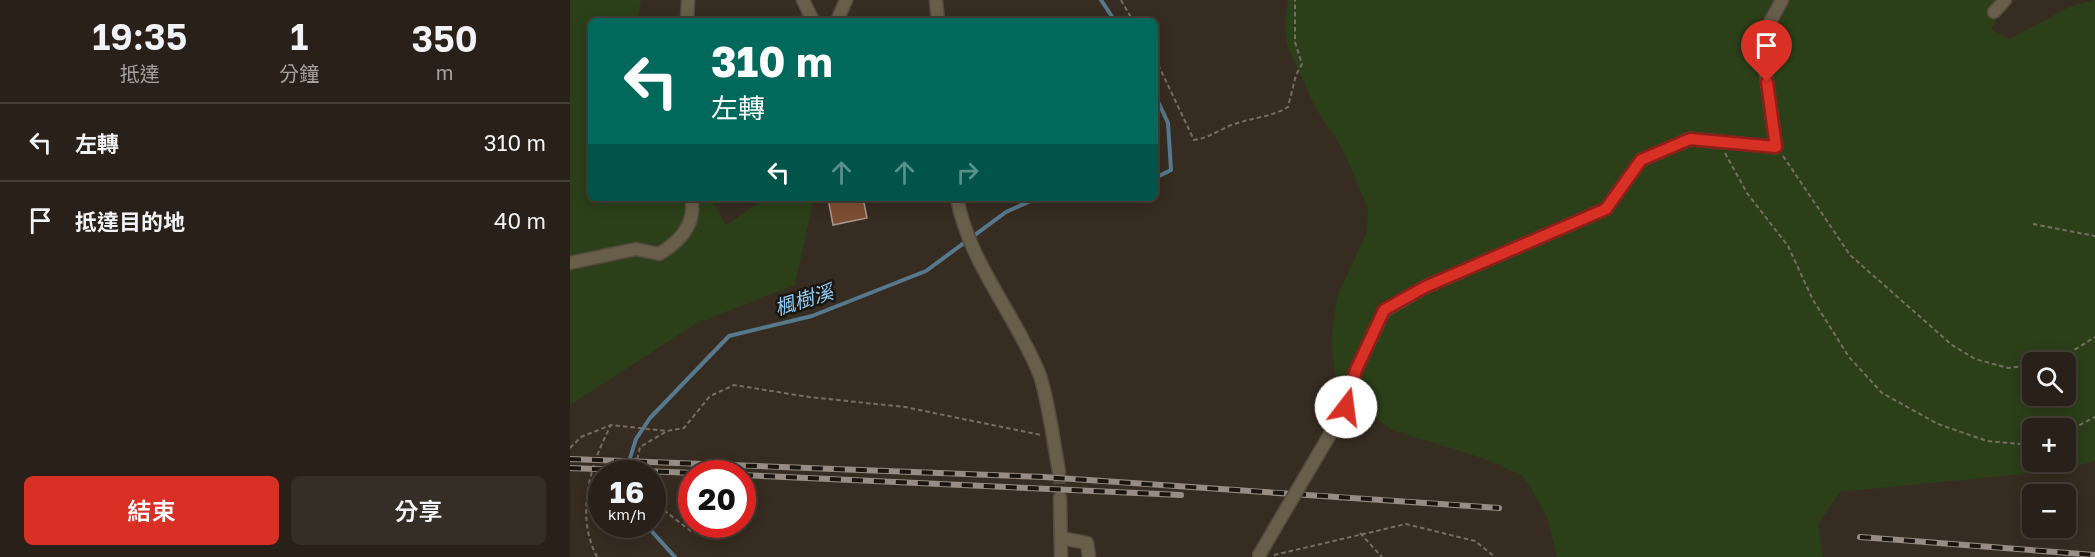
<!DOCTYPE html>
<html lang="zh-TW">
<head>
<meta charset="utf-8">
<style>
  body { margin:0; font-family:"Golos Text","Noto Sans TC",sans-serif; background:#352e26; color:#f1f3f6; height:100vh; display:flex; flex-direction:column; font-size:22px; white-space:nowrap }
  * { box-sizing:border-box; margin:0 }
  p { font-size:20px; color:#a5a3a2 }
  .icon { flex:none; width:33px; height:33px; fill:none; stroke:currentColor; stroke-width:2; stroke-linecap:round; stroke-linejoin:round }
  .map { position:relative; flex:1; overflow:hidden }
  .sheet { display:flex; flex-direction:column; background:#292119; width:570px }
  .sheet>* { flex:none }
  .top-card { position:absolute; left:18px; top:18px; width:570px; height:183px; border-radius:9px; box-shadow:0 3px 15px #0003,0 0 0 2px #453e38; background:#00695c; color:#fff; overflow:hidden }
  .controls { position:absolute; left:1452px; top:352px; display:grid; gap:12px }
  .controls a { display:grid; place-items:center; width:54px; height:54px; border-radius:9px; background:#292119; box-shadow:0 3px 15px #0003,0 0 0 2px #453e38; font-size:30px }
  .speed { position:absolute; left:18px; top:460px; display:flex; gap:12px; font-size:30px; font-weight:700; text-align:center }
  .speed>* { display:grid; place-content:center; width:78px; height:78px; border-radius:50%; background:#292119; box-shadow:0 3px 15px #0003,0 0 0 2px #453e38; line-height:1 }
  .speed small { font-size:15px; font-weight:400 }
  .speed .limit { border:9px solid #d22; background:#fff; color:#111 }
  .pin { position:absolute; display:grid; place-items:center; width:51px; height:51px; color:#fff; margin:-62px -26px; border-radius:50% 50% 50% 0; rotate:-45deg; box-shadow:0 0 6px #0007 }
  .pin .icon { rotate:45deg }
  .me { position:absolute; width:66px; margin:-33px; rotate:15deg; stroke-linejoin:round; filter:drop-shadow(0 0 4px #0008) }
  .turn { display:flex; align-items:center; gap:21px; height:126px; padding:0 24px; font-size:27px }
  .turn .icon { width:78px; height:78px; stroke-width:2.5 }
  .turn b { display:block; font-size:42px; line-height:51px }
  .lanes { display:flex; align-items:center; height:57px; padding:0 24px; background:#0003; justify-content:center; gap:30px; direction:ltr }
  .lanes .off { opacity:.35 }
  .eta { display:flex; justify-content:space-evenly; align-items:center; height:102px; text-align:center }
  .eta b { font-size:36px; font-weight:600; line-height:42px }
  .action { display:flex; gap:12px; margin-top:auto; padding:12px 24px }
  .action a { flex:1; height:69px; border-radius:9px; background:#d93025; color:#fff; font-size:24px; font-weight:600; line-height:69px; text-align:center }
  .action a+a { background:#352e26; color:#f1f3f6 }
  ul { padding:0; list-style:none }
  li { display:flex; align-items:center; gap:18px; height:78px; padding:0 24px; border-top:2px solid #453e38 }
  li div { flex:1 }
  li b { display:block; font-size:22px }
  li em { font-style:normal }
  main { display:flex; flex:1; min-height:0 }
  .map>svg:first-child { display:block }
  .green { fill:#2b3f19; fill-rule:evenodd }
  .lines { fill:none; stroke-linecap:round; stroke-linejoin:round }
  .stream { stroke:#56798d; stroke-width:4 }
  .building { fill:#7e4e34; stroke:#a9978e; stroke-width:1.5 }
  .minor-tunnel { stroke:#52473d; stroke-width:12; stroke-dasharray:12 6; stroke-linecap:butt }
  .minor-casing { stroke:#54493f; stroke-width:15 }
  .path { stroke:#776d64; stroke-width:2; stroke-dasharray:4.5 3; stroke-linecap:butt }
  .minor { stroke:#695e4a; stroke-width:12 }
  .rail-casing { stroke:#978d85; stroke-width:6 }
  .rail { stroke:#1a1510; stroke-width:4; stroke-dasharray:11; stroke-linecap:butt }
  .minor-bridge-casing { stroke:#54493f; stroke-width:15; stroke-linecap:butt }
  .minor-bridge { stroke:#695e4a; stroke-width:12 }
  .route-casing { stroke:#8d1f18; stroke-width:15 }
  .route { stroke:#d93025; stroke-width:10 }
  .labels { text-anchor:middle; stroke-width:5; stroke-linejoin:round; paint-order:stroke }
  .water-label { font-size:20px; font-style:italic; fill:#90cdf5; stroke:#1a1510 }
</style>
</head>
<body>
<main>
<section class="sheet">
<div class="eta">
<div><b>19:35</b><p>抵達</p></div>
<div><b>1</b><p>分鐘</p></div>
<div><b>350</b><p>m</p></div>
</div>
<ul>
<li><svg class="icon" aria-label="left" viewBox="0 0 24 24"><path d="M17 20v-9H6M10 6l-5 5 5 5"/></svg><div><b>左轉</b></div><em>310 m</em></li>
<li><svg class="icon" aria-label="arrive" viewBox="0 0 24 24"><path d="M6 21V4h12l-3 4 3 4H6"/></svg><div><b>抵達目的地</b></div><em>40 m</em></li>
</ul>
<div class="action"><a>結束</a><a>分享</a></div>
</section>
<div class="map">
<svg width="1525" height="557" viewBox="0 0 1525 557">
  <rect width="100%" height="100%" fill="#372c21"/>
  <!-- green -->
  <g class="green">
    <polygon points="0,0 71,0 67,21 21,21 21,198 141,198 156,225 195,198 244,198 225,285 127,323 0,405"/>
    <path d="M718,0H1436L1421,30L1440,39L1499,7L1525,0V461L1494,470L1270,492L1248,524L1253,557H987L977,516L953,476L912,458L822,430L767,388L761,341L767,297L797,232L798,208L771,146L746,109L717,45L715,22ZM1462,363H1496V396H1462ZM1462,429H1496V462H1462Z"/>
  </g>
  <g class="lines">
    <!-- stream -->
    <g class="stream">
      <polyline points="531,0 545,21"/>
      <polyline points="585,95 598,123 601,170 585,178"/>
      <polyline points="55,474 66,439 80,418 159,336 242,316 356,271 436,212 467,198"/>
      <polyline points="76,525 105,557"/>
    </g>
  </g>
  <!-- building -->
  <polygon class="building" points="258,198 293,198 297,218 263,225"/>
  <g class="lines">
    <!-- minor-tunnel -->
    <polyline class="minor-tunnel" points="489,472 490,498"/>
    <defs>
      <g id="minor">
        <polyline points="233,0 243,21"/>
        <polyline points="366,0 368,21"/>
        <polyline points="1424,12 1435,0"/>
        <polyline points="117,21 118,0"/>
        <polyline points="267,21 276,0"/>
        <path d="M387,198C399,263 444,312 469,373C478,397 484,445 489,472"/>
        <path d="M0,263L66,249L89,254C109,242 127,224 121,198"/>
        <polyline points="776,407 786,370 814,311 855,287 1036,209 1071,160 1120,139 1206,147 1191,39 1212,0"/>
        <polyline points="490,498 491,557"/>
        <polyline points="492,538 517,543 519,557"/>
      </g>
    </defs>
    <!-- minor casing -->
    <use href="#minor" class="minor-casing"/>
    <!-- path -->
    <g class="path">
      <polyline points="551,0 563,21"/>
      <path d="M585,58L624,140C638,138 646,132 659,126C678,118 700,118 718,107L726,75L732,64L725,42V0"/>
      <polyline points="1155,153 1177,193 1218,246 1243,300 1279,357 1312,393 1368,424 1417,441 1462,445"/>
      <polyline points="1213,156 1280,255 1382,345 1405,359 1438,368 1462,365"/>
      <polyline points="1463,224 1525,236"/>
      <polyline points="1470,363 1493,357 1525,337"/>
      <polyline points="1496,432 1525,417"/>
      <polyline points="0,448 11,437 41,425"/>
      <polyline points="64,474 70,447 97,431"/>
      <polyline points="82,501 122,532"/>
      <polyline points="790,533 812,557"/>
      <polyline points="704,555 836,524 905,541 925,557"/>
      <path d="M27,557C5,515 20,465 41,425L97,431L114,428L140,396L164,385L239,397L335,407L471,435"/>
    </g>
    <!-- minor -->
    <use href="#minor" class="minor"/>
    <defs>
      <g id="rail">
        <polyline points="0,459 474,477 929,508"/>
        <polyline points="0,468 149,474"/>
        <polyline points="172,475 611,495"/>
        <polyline points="1290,537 1525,555"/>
      </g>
    </defs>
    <!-- rail casing -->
    <use href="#rail" class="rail-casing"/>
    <!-- rail -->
    <use href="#rail" class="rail"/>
    <defs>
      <polyline id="minor-bridge" points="688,557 776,407"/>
    </defs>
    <!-- minor-bridge casing -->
    <use href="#minor-bridge" class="minor-bridge-casing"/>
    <!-- minor-bridge -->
    <use href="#minor-bridge" class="minor-bridge"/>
  </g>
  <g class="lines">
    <defs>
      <polyline id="route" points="776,407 786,370 814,310 855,287 1036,209 1071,160 1120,139 1206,147 1197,82"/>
    </defs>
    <!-- route casing -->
    <use href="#route" class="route-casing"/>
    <!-- route -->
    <use href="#route" class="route"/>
  </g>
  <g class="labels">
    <!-- water labels -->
    <g class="water-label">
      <text transform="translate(234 300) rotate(-17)" y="7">楓樹溪</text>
    </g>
  </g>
</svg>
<div class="controls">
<a><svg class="icon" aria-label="search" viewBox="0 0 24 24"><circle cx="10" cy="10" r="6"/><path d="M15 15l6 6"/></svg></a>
<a>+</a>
<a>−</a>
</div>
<div class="speed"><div>16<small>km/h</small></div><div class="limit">20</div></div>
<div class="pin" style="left:1197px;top:82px;background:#d93025"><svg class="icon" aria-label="arrive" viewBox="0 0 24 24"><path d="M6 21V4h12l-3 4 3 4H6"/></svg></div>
<svg class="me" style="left:776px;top:407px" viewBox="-20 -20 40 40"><circle r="19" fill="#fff"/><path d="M0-13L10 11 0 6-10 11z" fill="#d93025"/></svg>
<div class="top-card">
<div class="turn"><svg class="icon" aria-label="left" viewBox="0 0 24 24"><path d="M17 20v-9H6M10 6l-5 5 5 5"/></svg><div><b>310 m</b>左轉</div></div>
<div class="lanes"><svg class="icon" aria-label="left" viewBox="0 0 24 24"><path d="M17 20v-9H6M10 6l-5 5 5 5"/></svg><svg class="icon off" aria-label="ahead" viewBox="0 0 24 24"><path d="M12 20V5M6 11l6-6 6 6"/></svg><svg class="icon off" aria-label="ahead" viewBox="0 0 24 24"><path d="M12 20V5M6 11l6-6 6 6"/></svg><svg class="icon off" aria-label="right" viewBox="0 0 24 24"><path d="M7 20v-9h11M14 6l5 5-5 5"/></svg></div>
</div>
</div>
</main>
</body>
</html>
